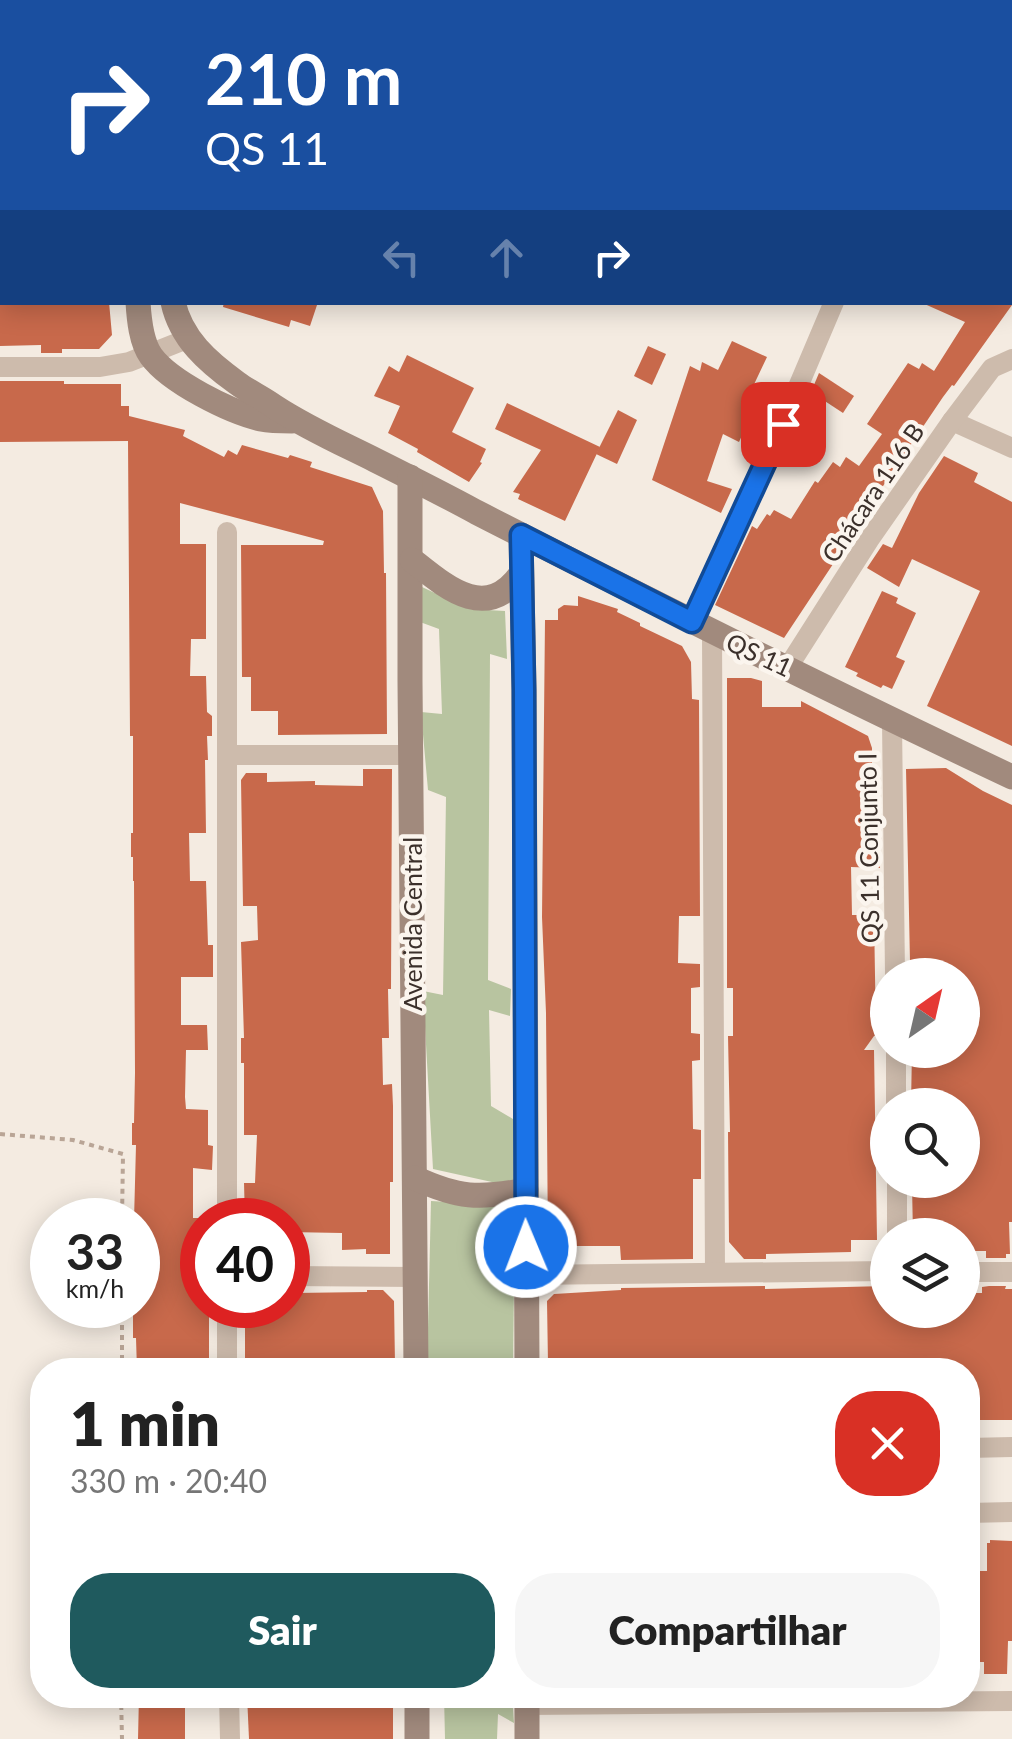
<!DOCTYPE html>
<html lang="pt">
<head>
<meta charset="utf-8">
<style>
  body { margin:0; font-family:Lato,sans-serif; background:#f6f6f6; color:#222; height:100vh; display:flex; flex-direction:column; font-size:38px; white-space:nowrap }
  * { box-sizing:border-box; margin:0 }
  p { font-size:32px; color:#767676 }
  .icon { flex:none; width:55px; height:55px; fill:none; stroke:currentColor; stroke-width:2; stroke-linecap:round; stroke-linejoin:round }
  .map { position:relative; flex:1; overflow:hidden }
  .panel { position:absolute; left:30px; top:1358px; width:950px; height:350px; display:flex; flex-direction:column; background:#fff; border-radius:40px; box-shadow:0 5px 25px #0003 }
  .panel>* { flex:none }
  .top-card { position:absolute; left:0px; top:0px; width:1012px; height:305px; box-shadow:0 5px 25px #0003; background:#1a4fa0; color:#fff; overflow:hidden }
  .needle { width:65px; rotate:34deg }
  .fabs { position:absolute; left:870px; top:958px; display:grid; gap:20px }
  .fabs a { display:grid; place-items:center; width:110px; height:110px; border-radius:50%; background:#fff; box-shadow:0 5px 25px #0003; font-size:50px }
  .speed { position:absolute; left:30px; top:1198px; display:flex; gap:20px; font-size:50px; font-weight:700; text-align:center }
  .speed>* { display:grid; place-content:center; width:130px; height:130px; border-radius:50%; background:#fff; box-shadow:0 5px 25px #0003; line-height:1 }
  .speed small { font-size:25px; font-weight:400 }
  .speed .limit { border:15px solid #d22; background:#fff; color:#111 }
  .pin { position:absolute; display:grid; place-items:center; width:85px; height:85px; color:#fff; margin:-42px; border-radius:20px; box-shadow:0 5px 15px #0006 }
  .me { position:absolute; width:110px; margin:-55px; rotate:359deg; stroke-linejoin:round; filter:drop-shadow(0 0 8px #0008) }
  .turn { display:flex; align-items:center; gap:35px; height:210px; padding:0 40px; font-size:45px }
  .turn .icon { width:130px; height:130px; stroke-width:2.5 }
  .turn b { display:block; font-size:70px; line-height:85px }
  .lanes { display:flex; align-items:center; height:95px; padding:0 40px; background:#0003; justify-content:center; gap:50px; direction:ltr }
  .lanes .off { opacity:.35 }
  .round { display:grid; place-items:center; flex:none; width:105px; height:105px; border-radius:40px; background:#f6f6f6 }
  .summary { display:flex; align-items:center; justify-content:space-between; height:170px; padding:0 40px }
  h1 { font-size:60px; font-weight:800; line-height:75px }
  .button { display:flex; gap:20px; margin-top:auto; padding:20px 40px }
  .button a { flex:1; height:115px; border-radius:40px; background:#1f5a5e; color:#fff; font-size:40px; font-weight:800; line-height:115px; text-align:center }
  .button a+a { background:#f6f6f6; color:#222 }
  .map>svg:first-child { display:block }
  .green { fill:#b8c4a0 }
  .building { fill:#c8694b }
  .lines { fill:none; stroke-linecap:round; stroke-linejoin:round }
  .path { stroke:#b9a596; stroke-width:4; stroke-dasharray:5 5; stroke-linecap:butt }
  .street { stroke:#cdbbac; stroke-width:20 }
  .secondary { stroke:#a18a7d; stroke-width:25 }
  .route-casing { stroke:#114b97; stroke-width:25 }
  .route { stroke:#1a73e8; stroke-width:18 }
  .labels { text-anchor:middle; stroke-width:9; stroke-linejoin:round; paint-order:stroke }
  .street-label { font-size:25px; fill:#3b302b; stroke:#fbf5ee }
</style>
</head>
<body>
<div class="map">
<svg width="1012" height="1739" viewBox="0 0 1012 1739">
  <rect width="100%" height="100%" fill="#f4ebe1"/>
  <!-- green -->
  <g class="green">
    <polygon points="422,587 469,609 505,611 507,659 490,654 488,980 511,989 510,1016 489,1010 491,1106 513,1119 514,1187 433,1169 423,991 443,995 446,797 428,790 421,712 442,714 439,629 420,622"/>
    <polygon points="431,1201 515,1206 513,1370 427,1370"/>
    <polygon points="444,1695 512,1695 514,1723 498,1714 497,1739 445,1739"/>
  </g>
  <!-- building -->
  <g class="building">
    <polygon points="0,302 109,302 112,335 99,349 62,349 62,353 41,353 41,345 0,346"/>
    <polygon points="224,302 318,302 310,326 291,320 289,327 223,307"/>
    <polygon points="920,302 1012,302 1012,305 954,386 952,385 943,397 879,492 870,487 851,516 857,520 852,527 859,531 844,554 841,552 784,638 715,605 752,526 757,529 767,514 770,516 774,510 791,519 815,481 818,483 833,462 840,467 846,457 859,466 882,434 867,424 908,363 919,369 922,363 934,371 965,322"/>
    <polygon points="732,341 767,357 749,395 758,400 739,442 723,434 707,481 732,489 721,513 652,480 690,366 700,371 702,362 718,370"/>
    <polygon points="648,346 666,354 652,385 634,376"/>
    <polygon points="407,355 474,388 452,432 486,449 480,462 482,463 469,482 417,452 418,449 388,433 400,406 374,396 389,366 399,372"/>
    <polygon points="819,373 854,396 843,413 811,392"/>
    <polygon points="0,381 64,381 64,384 121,384 121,406 129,406 129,416 185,430 183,436 224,457 228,450 237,455 242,445 288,458 290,455 312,462 310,467 372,487 383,511 384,573 386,573 387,734 278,735 278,711 251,711 251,677 242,677 241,545 323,545 324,541 180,503 180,544 206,544 206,639 191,639 190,676 206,676 207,712 212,716 212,736 207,736 208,760 205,760 206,833 189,833 190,881 206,881 208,945 213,945 213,977 181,977 181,1025 207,1025 208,1050 186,1050 185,1097 186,1109 208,1110 208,1145 213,1146 212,1170 193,1168 193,1218 202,1218 202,1305 209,1305 209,1370 137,1370 136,1338 133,1338 133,1314 135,1314 135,1305 138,1305 138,1220 134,1220 136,1145 132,1145 132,1123 134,1123 135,1073 134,881 133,881 133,857 131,857 131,833 133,833 133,736 130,736 128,441 0,442"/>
    <polygon points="507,403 600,447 565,521 518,499 520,494 513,492 541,450 495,429"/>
    <polygon points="618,410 637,420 617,464 596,454"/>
    <polygon points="944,456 978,473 974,482 1012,502 1012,746 927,706 980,591 912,559 899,587 867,568 883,544 892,548 919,493"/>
    <polygon points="882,591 898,598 896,603 916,613 896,657 905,661 892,689 883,685 881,688 856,676 858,673 845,667"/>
    <polygon points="578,596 618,609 617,612 640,623 640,626 682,646 691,662 692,699 699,700 700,916 679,916 678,963 700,964 700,987 691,988 691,1033 700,1034 700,1060 692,1061 693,1129 701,1130 701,1179 693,1179 693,1259 621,1260 620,1246 572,1246 572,1254 559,1253 548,1244 546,1013 542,917 545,620 558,620 558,609 564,605 578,606"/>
    <polygon points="727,678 751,678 762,681 762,707 801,707 801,701 868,736 872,748 872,770 879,770 880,868 851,867 852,915 874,915 876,1035 874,1036 864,1050 874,1050 877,1240 851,1240 851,1252 766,1254 766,1259 744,1259 729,1242 728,1132 730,1132 728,1036 733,1036 733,988 727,988"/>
    <polygon points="946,768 983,791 1012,805 1012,1222 1009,1222 1010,1254 1006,1254 1006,1258 986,1258 986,1251 962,1251 962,1235 913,1235 912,1185 936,1186 936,1180 962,1180 962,1105 911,1105 912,1050 962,1050 962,975 929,975 929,962 910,962 906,769"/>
    <polygon points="363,769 392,769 391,989 388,989 389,1038 382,1038 383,1085 392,1084 393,1106 393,1182 390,1182 390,1254 366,1254 366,1249 342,1250 342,1233 288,1232 288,1220 245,1220 244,1183 255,1183 257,1135 244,1135 244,1063 241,1063 241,1038 244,1038 241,942 258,940 257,906 243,906 241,780 246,773 267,773 267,782 315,781 315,785 363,786"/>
    <polygon points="765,1286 765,1289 886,1286 888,1310 962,1310 962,1293 982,1293 982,1287 989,1286 1006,1286 1005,1289 1012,1289 1012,1420 968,1420 968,1370 599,1370 597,1363 548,1364 547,1301 554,1294 621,1290 621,1288"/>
    <polygon points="367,1290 383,1290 394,1301 395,1365 388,1364 388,1370 249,1370 249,1365 245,1365 245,1305 294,1305 294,1293 367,1292"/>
    <polygon points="990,1540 1012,1541 1012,1641 1008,1641 1007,1674 984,1674 984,1662 968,1662 968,1571 987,1571 987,1543 990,1543"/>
    <polygon points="139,1695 171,1695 171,1701 185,1700 185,1739 138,1739"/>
    <polygon points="247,1695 393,1695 393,1739 249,1739"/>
  </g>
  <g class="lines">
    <!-- path -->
    <g class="path">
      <polyline points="0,1134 73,1140 123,1154 122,1220"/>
      <polyline points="122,1370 122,1305"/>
      <polyline points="121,1695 122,1739"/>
    </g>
    <!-- street -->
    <g class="street">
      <polyline points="0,221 2,221"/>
      <polyline points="1010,234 1012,235"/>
      <polyline points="0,367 100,367 129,362 187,339"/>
      <polyline points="952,421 1012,448"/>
      <polyline points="692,622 756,486 834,302"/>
      <polyline points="712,633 715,1272"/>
      <polyline points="788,667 869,540 952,421 992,368 1012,359"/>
      <polyline points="892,721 895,975"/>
      <polyline points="228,755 411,755"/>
      <polyline points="896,1050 896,1105"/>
      <polyline points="897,1180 897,1235"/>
      <polyline points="227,1220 227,532"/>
      <polyline points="962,1272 1012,1272"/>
      <polyline points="527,1275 888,1271"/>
      <polyline points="288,1276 416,1277"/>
      <polyline points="227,1305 227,1370"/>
      <polyline points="968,1448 1012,1447"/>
      <polyline points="968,1513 1012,1512"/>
      <polyline points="229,1695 230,1739"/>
      <polyline points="527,1705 1012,1701"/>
    </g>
    <!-- secondary -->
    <g class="secondary">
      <polyline points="165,0 165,2"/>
      <polyline points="133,2 133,0"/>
      <path d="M138,302C139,319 141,342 151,356C170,382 230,412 261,419C271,421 282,421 292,421"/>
      <path d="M173,302C181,339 208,362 237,383C249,392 263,398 275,407C307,428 341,443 375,460C409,477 443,494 476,512C654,603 832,692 1012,777"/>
      <polyline points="410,477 410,681 416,1370"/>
      <polyline points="521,535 524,690 527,1370"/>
      <path d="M412,560C446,587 486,623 521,574"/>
      <path d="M415,1178C458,1198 479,1199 526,1190"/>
      <polyline points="417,1695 417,1739"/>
      <polyline points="527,1739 527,1695"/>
    </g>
  </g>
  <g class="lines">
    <defs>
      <polyline id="route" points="526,1247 524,690 521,535 692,622 783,424"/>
    </defs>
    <!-- route casing -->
    <use href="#route" class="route-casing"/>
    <!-- route -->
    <use href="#route" class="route"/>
  </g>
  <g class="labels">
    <!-- street labels -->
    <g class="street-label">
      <text transform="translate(873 493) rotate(-56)" y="9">Chácara 116 B</text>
      <text transform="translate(759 655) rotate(25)" y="9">QS 11</text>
      <text transform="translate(869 848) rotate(-91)" y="9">QS 11 Conjunto I</text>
      <text transform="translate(413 924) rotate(-90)" y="9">Avenida Central</text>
    </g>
  </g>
</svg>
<div class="fabs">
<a><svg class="needle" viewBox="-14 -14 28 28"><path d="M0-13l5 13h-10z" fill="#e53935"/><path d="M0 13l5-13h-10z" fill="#767676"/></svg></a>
<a><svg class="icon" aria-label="search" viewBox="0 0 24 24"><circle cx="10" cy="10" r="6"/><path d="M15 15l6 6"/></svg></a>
<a><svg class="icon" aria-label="layers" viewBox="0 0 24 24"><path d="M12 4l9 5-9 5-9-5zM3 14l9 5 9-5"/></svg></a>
</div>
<div class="speed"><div>33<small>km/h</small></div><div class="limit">40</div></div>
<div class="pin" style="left:783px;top:424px;background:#d93025"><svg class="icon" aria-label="arrive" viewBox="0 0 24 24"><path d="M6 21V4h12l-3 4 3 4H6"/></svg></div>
<svg class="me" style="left:526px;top:1247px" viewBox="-20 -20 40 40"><circle r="17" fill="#1a73e8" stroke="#fff" stroke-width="3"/><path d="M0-11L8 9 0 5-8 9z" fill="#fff"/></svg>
<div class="top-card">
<div class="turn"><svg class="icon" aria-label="right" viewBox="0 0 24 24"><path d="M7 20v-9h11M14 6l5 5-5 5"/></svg><div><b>210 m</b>QS 11</div></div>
<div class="lanes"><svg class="icon off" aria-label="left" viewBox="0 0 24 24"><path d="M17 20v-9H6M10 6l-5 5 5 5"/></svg><svg class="icon off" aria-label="ahead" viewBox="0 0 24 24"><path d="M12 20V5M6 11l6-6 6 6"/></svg><svg class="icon" aria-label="right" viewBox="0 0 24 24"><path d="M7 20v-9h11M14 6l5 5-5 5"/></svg></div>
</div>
<section class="panel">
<div class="summary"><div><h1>1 min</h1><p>330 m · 20:40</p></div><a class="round" style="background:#d93025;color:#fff"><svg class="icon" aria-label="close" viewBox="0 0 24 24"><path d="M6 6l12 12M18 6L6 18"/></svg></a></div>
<div class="button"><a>Sair</a><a>Compartilhar</a></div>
</section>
</div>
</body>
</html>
